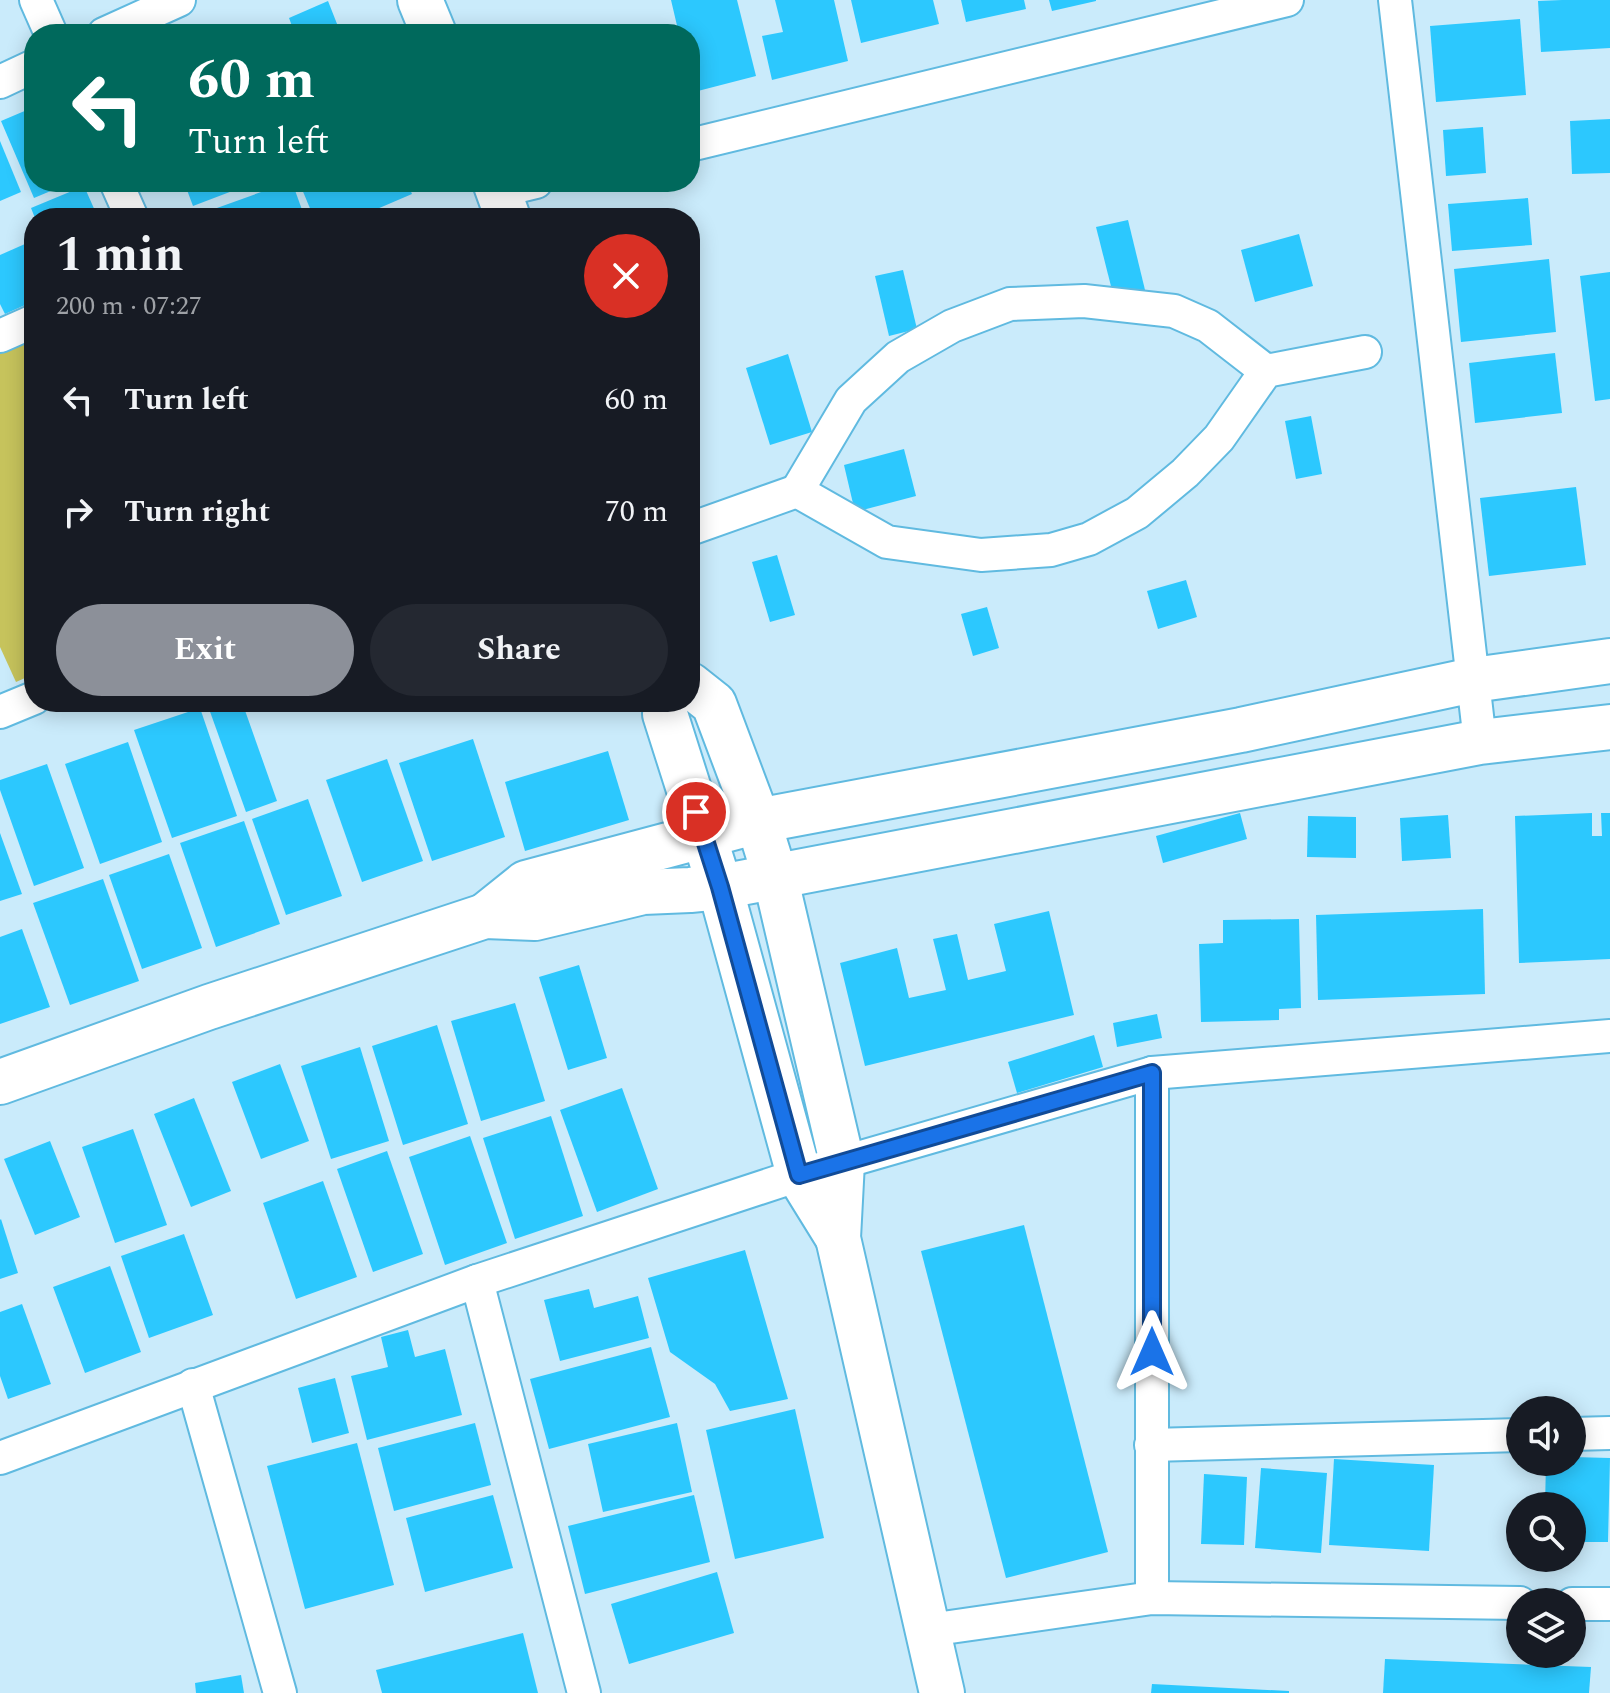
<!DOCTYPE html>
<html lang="en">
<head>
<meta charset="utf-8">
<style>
  body { margin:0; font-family:Spectral,serif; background:#242831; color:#f1f3f6; height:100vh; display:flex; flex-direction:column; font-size:30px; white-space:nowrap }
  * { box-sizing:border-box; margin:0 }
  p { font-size:26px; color:#9ea1a6 }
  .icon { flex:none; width:44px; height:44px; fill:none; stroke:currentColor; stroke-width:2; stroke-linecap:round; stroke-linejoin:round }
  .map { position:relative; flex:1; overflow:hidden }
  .side { position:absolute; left:24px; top:208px; width:676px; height:504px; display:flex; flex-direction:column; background:#171b24; border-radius:32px; box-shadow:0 4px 20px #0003 }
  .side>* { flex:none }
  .guide { position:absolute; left:24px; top:24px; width:676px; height:168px; border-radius:32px; box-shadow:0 4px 20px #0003; background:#00695c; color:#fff; overflow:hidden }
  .tools { position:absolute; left:1506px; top:1396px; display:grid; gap:16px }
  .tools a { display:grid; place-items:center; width:80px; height:80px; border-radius:50%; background:#171b24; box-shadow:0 4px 20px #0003; font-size:40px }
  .pin { position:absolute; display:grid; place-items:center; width:68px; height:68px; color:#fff; margin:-34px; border:4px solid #fff; border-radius:50%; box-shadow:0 2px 8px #0007 }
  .me { position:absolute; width:88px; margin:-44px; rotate:0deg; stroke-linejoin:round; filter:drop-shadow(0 0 6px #0008) }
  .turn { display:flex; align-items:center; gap:28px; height:168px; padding:0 32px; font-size:36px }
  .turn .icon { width:104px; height:104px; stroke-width:2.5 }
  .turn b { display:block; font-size:56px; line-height:68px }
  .round { display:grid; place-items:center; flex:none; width:84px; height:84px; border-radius:42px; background:#242831 }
  .head { display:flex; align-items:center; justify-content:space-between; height:136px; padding:0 32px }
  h1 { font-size:48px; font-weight:700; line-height:60px }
  .action { display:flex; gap:16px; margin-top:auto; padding:16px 32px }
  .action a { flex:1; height:92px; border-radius:48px; background:#8c9099; color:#fff; font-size:32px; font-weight:700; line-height:92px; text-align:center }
  .action a+a { background:#242831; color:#f1f3f6 }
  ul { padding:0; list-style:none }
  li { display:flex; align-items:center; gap:24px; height:112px; padding:0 32px }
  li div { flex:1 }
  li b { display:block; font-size:30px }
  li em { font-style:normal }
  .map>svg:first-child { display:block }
  .green { fill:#c6c35c }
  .building { fill:#2cc8fe }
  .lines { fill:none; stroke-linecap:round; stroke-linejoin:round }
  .street-casing { stroke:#60bae0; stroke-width:36 }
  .secondary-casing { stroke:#60bae0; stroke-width:48 }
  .street { stroke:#fff; stroke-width:32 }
  .secondary { stroke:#fff; stroke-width:44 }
  .route-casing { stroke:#114b97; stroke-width:20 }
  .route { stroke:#1a73e8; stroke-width:14 }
</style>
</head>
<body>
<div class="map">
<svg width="1610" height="1693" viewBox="0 0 1610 1693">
  <rect width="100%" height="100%" fill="#caebfb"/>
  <!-- green -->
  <polygon class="green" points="34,333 34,674 16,682 0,647 0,349"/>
  <!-- building -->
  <g class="building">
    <polygon points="671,0 737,0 756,76 694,92 690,75 690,34 679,34"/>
    <polygon points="775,0 834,0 848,61 772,80 762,36 783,32"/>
    <polygon points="851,0 933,0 939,24 861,43"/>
    <polygon points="961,0 1024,0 1026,9 966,22"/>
    <polygon points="1049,0 1096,0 1096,1 1052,11"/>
    <polygon points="1562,0 1610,0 1610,48 1541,52 1538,1"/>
    <polygon points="328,1 341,34 295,34 289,18"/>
    <polygon points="1520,19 1526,95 1436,102 1430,26"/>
    <polygon points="34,107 34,182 72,182 34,198 1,121"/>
    <polygon points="1610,119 1610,173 1572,174 1570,121"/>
    <polygon points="1483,127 1486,173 1446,176 1443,130"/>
    <polygon points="0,141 21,192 0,201"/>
    <polygon points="184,182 256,182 193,206"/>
    <polygon points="289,182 292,182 305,218 189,218"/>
    <polygon points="299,182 407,182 412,194 356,218 314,218"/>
    <polygon points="84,186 96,213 109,208 113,218 35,218 31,208"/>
    <polygon points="1528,198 1532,245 1452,251 1448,204"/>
    <polygon points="1128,220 1146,294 1115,302 1096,227"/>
    <polygon points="1299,234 1313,286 1255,302 1241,250"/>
    <polygon points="34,240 34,301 5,314 0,304 0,255"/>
    <polygon points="1549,259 1556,332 1461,342 1454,269"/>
    <polygon points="903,270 917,329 889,336 875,276"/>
    <polygon points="1610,272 1610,399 1595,401 1580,276"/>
    <polygon points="1555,353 1562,413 1475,423 1469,363"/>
    <polygon points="788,354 812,432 770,445 746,368"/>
    <polygon points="1311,416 1322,474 1296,479 1285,421"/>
    <polygon points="904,449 916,496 855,512 844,465"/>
    <polygon points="1576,487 1586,565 1489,576 1480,498"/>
    <polygon points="777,555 795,615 770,622 752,562"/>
    <polygon points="1186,580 1197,617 1158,629 1147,591"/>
    <polygon points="987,607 999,648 973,656 961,614"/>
    <polygon points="219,702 242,702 277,801 246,812 208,706"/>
    <polygon points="200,708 237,816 172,838 134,730"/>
    <polygon points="473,739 505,837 432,861 399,763"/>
    <polygon points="128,742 162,842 100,864 65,764"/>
    <polygon points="608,751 629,820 525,851 505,782"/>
    <polygon points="387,759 423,861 362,882 326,780"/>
    <polygon points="47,764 84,868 34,886 0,790 0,780"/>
    <polygon points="308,799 342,896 286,915 252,819"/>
    <polygon points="1240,813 1247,839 1163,863 1156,836"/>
    <polygon points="1592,813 1592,836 1602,836 1601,813 1610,813 1610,959 1519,963 1515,816"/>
    <polygon points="1448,815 1451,858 1402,861 1400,818"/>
    <polygon points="1308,816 1356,817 1356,858 1307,857"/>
    <polygon points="244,821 280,924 216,947 180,843"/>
    <polygon points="0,833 22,894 0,901"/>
    <polygon points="169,854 202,948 142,969 109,875"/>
    <polygon points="103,879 139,981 70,1005 33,903"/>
    <polygon points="1483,909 1485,994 1318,1000 1316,915"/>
    <polygon points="1049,911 1074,1015 865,1066 840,963 897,948 909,998 946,990 933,939 957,934 968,980 1006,971 994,924"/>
    <polygon points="1299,919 1301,1008 1279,1009 1279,1020 1201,1022 1199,944 1223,943 1223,920"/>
    <polygon points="22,929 50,1007 0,1024 0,937"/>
    <polygon points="579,965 607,1058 568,1070 539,977"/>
    <polygon points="515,1003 545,1101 481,1121 451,1021"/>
    <polygon points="1157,1014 1162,1038 1117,1047 1113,1023"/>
    <polygon points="437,1025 468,1124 403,1145 372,1046"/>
    <polygon points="1094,1035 1103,1067 1017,1093 1008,1062"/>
    <polygon points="360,1047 389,1141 331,1159 301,1066"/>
    <polygon points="280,1064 309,1141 261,1159 232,1082"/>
    <polygon points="622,1088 658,1189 597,1212 560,1110"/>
    <polygon points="194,1098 231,1191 191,1207 154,1114"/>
    <polygon points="551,1116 583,1216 515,1239 483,1138"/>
    <polygon points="133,1129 167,1225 115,1243 82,1147"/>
    <polygon points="470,1136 507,1243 445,1265 409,1157"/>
    <polygon points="50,1141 80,1217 35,1235 4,1159"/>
    <polygon points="387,1151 423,1254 373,1272 337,1169"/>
    <polygon points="323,1181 357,1277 296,1299 263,1203"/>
    <polygon points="1,1219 18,1273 0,1279 0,1220"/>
    <polygon points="1024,1225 1108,1552 1006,1578 921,1251"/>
    <polygon points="184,1234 213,1315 149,1338 121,1256"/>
    <polygon points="745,1250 788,1399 730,1411 715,1384 670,1352 648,1278"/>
    <polygon points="110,1266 141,1352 85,1373 53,1287"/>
    <polygon points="589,1289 594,1308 638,1296 649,1338 560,1361 544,1300"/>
    <polygon points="22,1304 51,1384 8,1399 0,1376 0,1312"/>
    <polygon points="408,1330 415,1357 445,1349 462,1415 367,1440 351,1376 388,1367 381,1337"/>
    <polygon points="651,1347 670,1417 549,1449 530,1379"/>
    <polygon points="335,1378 349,1433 312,1443 298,1388"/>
    <polygon points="795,1409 824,1538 735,1559 706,1430"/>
    <polygon points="475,1423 491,1485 394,1511 378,1448"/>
    <polygon points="677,1423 692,1492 603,1512 588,1444"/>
    <polygon points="357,1443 394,1585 305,1609 267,1466"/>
    <polygon points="1572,1457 1610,1458 1608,1542 1572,1542 1572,1506 1545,1506 1546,1462 1572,1462"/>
    <polygon points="1334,1459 1434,1465 1429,1551 1329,1545"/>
    <polygon points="1261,1468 1327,1473 1321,1553 1255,1548"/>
    <polygon points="1204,1474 1247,1477 1244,1545 1201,1544"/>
    <polygon points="493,1495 513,1568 425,1592 406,1518"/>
    <polygon points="694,1495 710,1562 585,1594 568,1526"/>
    <polygon points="717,1572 734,1633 629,1664 611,1604"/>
    <polygon points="523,1633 538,1693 382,1693 376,1670"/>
    <polygon points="1385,1659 1591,1667 1589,1693 1383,1693"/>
    <polygon points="241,1675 244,1693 196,1693 195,1683"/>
    <polygon points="1152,1684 1289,1691 1289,1693 1151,1693"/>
  </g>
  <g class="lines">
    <defs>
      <g id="street">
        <polyline points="36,0 51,34"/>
        <polyline points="1395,0 1480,742"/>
        <polyline points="104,34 179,0"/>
        <polyline points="0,82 34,66"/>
        <polyline points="690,145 1287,0"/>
        <polyline points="116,182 132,218"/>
        <polyline points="499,191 536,182"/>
        <polyline points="0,336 34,321"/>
        <polyline points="797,491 851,400 898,357 952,326 1010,304 1084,301 1174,311 1208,326 1266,371"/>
        <polyline points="690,529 797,491 887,542 981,555 1051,550 1089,539 1137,513 1185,473 1219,438 1266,371 1365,352"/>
        <polyline points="0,712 34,698"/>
        <polyline points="477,1281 584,1693"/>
        <polyline points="193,1385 280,1693"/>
        <polyline points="1572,1434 1610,1433"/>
        <polyline points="1151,1445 1520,1435"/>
        <polyline points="0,1458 477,1281 799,1175 1152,1073 1610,1036"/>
        <polyline points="1152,1598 1152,1073"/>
        <polyline points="1572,1604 1610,1604"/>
        <polyline points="929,1630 1152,1598 1520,1603"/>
      </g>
      <g id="secondary">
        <polyline points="420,0 434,34"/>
        <polyline points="495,182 508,218"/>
        <polyline points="690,685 714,704 758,821 775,876 842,1162 838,1238 942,1693"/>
        <polyline points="666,702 665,714 720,887 799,1175 838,1238"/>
        <polyline points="485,916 526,883 758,821 1241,730 1473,680 1610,661"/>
        <polyline points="0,1082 209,1007 485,916 535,918 643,892 690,890 720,887 1480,742 1610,727"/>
      </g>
    </defs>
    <!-- street casing -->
    <use href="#street" class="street-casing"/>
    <!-- secondary casing -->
    <use href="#secondary" class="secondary-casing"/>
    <!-- street -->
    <use href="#street" class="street"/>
    <!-- secondary -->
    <use href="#secondary" class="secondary"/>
  </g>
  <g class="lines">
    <defs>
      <polyline id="route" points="696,812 720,887 799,1175 1152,1073 1152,1352"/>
    </defs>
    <!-- route casing -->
    <use href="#route" class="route-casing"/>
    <!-- route -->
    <use href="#route" class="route"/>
  </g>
</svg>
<div class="tools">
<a><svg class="icon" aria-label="sound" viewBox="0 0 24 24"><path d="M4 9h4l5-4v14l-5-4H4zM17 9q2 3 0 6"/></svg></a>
<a><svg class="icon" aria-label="search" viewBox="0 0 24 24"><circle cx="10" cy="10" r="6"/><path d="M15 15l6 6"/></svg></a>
<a><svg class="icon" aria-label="layers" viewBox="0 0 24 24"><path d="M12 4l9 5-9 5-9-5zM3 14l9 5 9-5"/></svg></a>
</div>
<div class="pin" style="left:696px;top:812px;background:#d93025"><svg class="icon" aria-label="arrive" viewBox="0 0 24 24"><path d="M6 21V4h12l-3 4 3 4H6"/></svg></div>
<svg class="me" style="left:1152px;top:1352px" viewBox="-20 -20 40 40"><path d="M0-17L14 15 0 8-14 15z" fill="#1a73e8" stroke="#fff" stroke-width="4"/></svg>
<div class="guide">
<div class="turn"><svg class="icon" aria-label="left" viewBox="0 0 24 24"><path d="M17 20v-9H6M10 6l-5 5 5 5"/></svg><div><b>60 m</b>Turn left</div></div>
</div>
<section class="side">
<div class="head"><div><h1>1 min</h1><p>200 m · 07:27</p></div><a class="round" style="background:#d93025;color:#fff"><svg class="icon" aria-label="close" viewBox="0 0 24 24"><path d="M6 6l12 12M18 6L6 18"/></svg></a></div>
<ul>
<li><svg class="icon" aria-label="left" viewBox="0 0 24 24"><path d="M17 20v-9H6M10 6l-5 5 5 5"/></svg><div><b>Turn left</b></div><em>60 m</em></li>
<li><svg class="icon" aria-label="right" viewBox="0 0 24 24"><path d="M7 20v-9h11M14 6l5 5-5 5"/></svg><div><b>Turn right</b></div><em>70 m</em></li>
</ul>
<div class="action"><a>Exit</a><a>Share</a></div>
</section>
</div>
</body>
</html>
